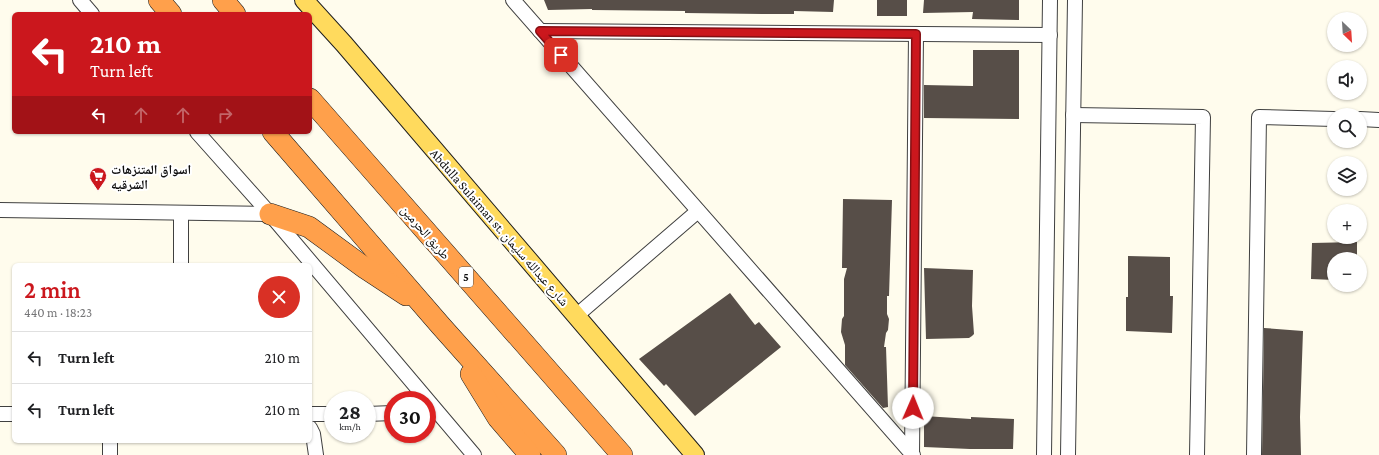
<!DOCTYPE html>
<html lang="en">
<head>
<meta charset="utf-8">
<style>
  body { margin:0; font-family:"Crimson Pro","Noto Naskh Arabic",serif; background:#f2f2f2; color:#202124; height:100vh; display:flex; flex-direction:column; font-size:15px; white-space:nowrap }
  * { box-sizing:border-box; margin:0 }
  p { font-size:13px; color:#757577 }
  .icon { flex:none; width:22px; height:22px; fill:none; stroke:currentColor; stroke-width:2; stroke-linecap:round; stroke-linejoin:round }
  .map { position:relative; flex:1; overflow:hidden }
  .sheet { position:absolute; left:12px; top:263px; width:300px; height:180px; display:flex; flex-direction:column; background:#fff; border-radius:6px; box-shadow:0 1px 3px #0004 }
  .sheet>* { flex:none }
  .guide { position:absolute; left:12px; top:12px; width:300px; height:122px; border-radius:6px; box-shadow:0 1px 3px #0004; background:#cb171d; color:#fff; overflow:hidden }
  .needle { width:26px; rotate:155deg }
  .fabs { position:absolute; left:1327px; top:12px; display:grid; gap:8px }
  .fabs a { display:grid; place-items:center; width:40px; height:40px; border-radius:50%; background:#fff; box-shadow:0 1px 3px #0004; font-size:20px }
  .speed { position:absolute; left:324px; top:391px; display:flex; gap:8px; font-size:20px; font-weight:700; text-align:center }
  .speed>* { display:grid; place-content:center; width:52px; height:52px; border-radius:50%; background:#fff; box-shadow:0 1px 3px #0004; line-height:1 }
  .speed small { font-size:10px; font-weight:400 }
  .speed .limit { border:6px solid #d22; background:#fff; color:#111 }
  .pin { position:absolute; display:grid; place-items:center; width:34px; height:34px; color:#fff; margin:-17px; border-radius:8px; box-shadow:0 2px 6px #0006 }
  .me { position:absolute; width:44px; margin:-22px; rotate:1deg; stroke-linejoin:round; filter:drop-shadow(0 0 3px #0008) }
  .turn { display:flex; align-items:center; gap:14px; height:84px; padding:0 12px; font-size:18px }
  .turn .icon { width:52px; height:52px; stroke-width:2.5 }
  .turn b { display:block; font-size:28px; line-height:34px }
  .lanes { display:flex; align-items:center; height:38px; padding:0 12px; background:#0003; justify-content:center; gap:20px; direction:ltr }
  .lanes .off { opacity:.35 }
  .round { display:grid; place-items:center; flex:none; width:42px; height:42px; border-radius:21px; background:#f2f2f2 }
  .overview { display:flex; align-items:center; justify-content:space-between; height:68px; padding:0 12px }
  h1 { font-size:24px; font-weight:600; line-height:30px; color:#cb171d }
  ul { padding:0; list-style:none }
  li { display:flex; align-items:center; gap:12px; height:52px; padding:0 12px; border-top:1px solid #e0e0e0 }
  li div { flex:1 }
  li b { display:block; font-size:15px }
  li em { font-style:normal }
  .map>svg:first-child { display:block }
  .building { fill:#574e48 }
  .lines { fill:none; stroke-linecap:round; stroke-linejoin:round }
  .minor-casing { stroke:#404040; stroke-width:16 }
  .major-casing { stroke:#1e1e1e; stroke-width:20 }
  .highway-casing { stroke:#1e1e1e; stroke-width:22 }
  .minor { stroke:#fff; stroke-width:14 }
  .major { stroke:#ffda5d; stroke-width:18 }
  .highway { stroke:#ffa04b; stroke-width:21 }
  .route-casing { stroke:#840f13; stroke-width:10 }
  .route { stroke:#cb171d; stroke-width:7 }
  .labels { text-anchor:middle; stroke-width:4; stroke-linejoin:round; paint-order:stroke }
  .shield { fill:#fff; stroke:#565656; stroke-width:1 }
  .shield-label { font-size:12px; font-weight:bold; fill:#0d0d0d }
  .poi-label { font-size:13px; font-weight:bold; fill:#0d0d0d; stroke:#fff; text-anchor:start }
  .street-label { font-size:13px; fill:#0d0d0d; stroke:#fff }
</style>
</head>
<body>
<div class="map">
<svg width="1379" height="455" viewBox="0 0 1379 455">
  <rect width="100%" height="100%" fill="#fffced"/>
  <!-- building -->
  <g class="building">
    <polygon points="544,0 834,0 833,12 794,11 794,14 762,14 685,13 685,11 592,10 592,9 548,10"/>
    <rect x="877" y="0" width="30" height="16"/>
    <polygon points="924,0 1019,0 1019,20 972,19 973,12 923,13"/>
    <polygon points="973,50 1019,50 1019,119 924,118 924,85 973,86"/>
    <polygon points="843,199 892,200 889,296 887,296 887,314 889,319 888,330 886,333 884,347 886,347 888,407 883,408 845,365 845,345 841,332 842,319 844,316 844,279 847,268 842,268"/>
    <polygon points="1357,242 1357,259 1334,259 1334,280 1311,279 1312,243"/>
    <polygon points="1128,256 1170,257 1170,296 1173,296 1172,333 1126,331 1126,297 1128,297"/>
    <polygon points="924,268 973,270 972,306 974,334 972,336 969,338 926,339"/>
    <polygon points="730,293 755,325 759,322 781,347 695,416 666,384 664,386 639,359"/>
    <polygon points="1264,328 1303,331 1300,417 1301,455 1262,455"/>
    <polygon points="924,416 971,419 971,417 1014,419 1013,449 970,449 924,447"/>
  </g>
  <g class="lines">
    <defs>
      <g id="minor">
        <polyline points="80,0 92,14"/>
        <polyline points="513,0 913,455"/>
        <polyline points="540,31 1050,35"/>
        <polyline points="1073,115 1203,117 1197,455"/>
        <polyline points="1360,119 1379,120"/>
        <polyline points="197,132 270,214 474,455"/>
        <polyline points="0,210 270,214"/>
        <polyline points="181,213 181,265"/>
        <polyline points="576,316 698,211"/>
        <polyline points="0,414 14,414"/>
        <polyline points="310,414 333,414"/>
        <polyline points="367,414 393,413"/>
        <polyline points="310,428 313,434 316,455"/>
        <polyline points="110,455 110,441"/>
        <polyline points="912,455 916,34"/>
        <polyline points="1044,455 1050,0"/>
        <polyline points="1068,455 1075,0"/>
        <polyline points="1254,455 1259,117 1334,119"/>
      </g>
      <polyline id="major" points="304,0 344,44 695,455"/>
      <g id="highway">
        <polyline points="159,0 171,14"/>
        <polyline points="223,0 235,14"/>
        <polyline points="310,99 622,455"/>
        <polyline points="273,132 441,326 556,455"/>
        <polyline points="270,214 309,227 365,268 406,295"/>
        <polyline points="471,374 498,418 530,455"/>
      </g>
    </defs>
    <!-- minor casing -->
    <use href="#minor" class="minor-casing"/>
    <!-- major casing -->
    <use href="#major" class="major-casing"/>
    <!-- highway casing -->
    <use href="#highway" class="highway-casing"/>
    <!-- minor -->
    <use href="#minor" class="minor"/>
    <!-- major -->
    <use href="#major" class="major"/>
    <!-- highway -->
    <use href="#highway" class="highway"/>
  </g>
  <g class="lines">
    <defs>
      <polyline id="route" points="561,55 540,31 916,34 913,408"/>
    </defs>
    <!-- route casing -->
    <use href="#route" class="route-casing"/>
    <!-- route -->
    <use href="#route" class="route"/>
  </g>
  <!-- icons -->
  <defs>
    <symbol id="supermarket-pin" viewBox="-11 -11 22 30"><path d="M0 17L-7.5 6A9.5 9.5 0 1 1 7.5 6Z" fill="#cb171d" stroke="#fff"/><path d="M-6-5.5h2.5l.6 2H6L4.5 2H-2.5L-4.4-4H-6ZM-1.5 3.2a1.3 1.3 0 1 0 .1 0ZM3 3.2a1.3 1.3 0 1 0 .1 0Z" fill="#fff"/></symbol>
  </defs>
  <g fill-rule="evenodd">
    <use href="#supermarket-pin" x="88" y="166" width="20" height="27"/>
  </g>
  <g class="labels">
    <!-- shield labels -->
    <rect class="shield" x="459" y="267" width="14" height="20" rx="3"/>
    <g class="shield-label">
      <text x="466" y="281">5</text>
    </g>
    <!-- poi labels -->
    <g class="poi-label">
      <text x="111" y="174">اسواق المتنزهات<tspan x="111" dy="15">الشرقيه</tspan></text>
    </g>
    <!-- street labels -->
    <g class="street-label">
      <text transform="translate(500 227) rotate(49)" y="5">Abdulla Sulaiman st. شارع عبدالله سليمان</text>
      <text transform="translate(426 232) rotate(49)" y="5">طريق الحرمين</text>
    </g>
  </g>
</svg>
<div class="fabs">
<a><svg class="needle" viewBox="-14 -14 28 28"><path d="M0-13l5 13h-10z" fill="#e53935"/><path d="M0 13l5-13h-10z" fill="#757577"/></svg></a>
<a><svg class="icon" aria-label="sound" viewBox="0 0 24 24"><path d="M4 9h4l5-4v14l-5-4H4zM17 9q2 3 0 6"/></svg></a>
<a><svg class="icon" aria-label="search" viewBox="0 0 24 24"><circle cx="10" cy="10" r="6"/><path d="M15 15l6 6"/></svg></a>
<a><svg class="icon" aria-label="layers" viewBox="0 0 24 24"><path d="M12 4l9 5-9 5-9-5zM3 14l9 5 9-5"/></svg></a>
<a>+</a>
<a>−</a>
</div>
<div class="speed"><div>28<small>km/h</small></div><div class="limit">30</div></div>
<div class="pin" style="left:561px;top:55px;background:#d93025"><svg class="icon" aria-label="arrive" viewBox="0 0 24 24"><path d="M6 21V4h12l-3 4 3 4H6"/></svg></div>
<svg class="me" style="left:913px;top:408px" viewBox="-20 -20 40 40"><circle r="19" fill="#fff"/><path d="M0-13L10 11 0 6-10 11z" fill="#cb171d"/></svg>
<div class="guide">
<div class="turn"><svg class="icon" aria-label="left" viewBox="0 0 24 24"><path d="M17 20v-9H6M10 6l-5 5 5 5"/></svg><div><b>210 m</b>Turn left</div></div>
<div class="lanes"><svg class="icon" aria-label="left" viewBox="0 0 24 24"><path d="M17 20v-9H6M10 6l-5 5 5 5"/></svg><svg class="icon off" aria-label="ahead" viewBox="0 0 24 24"><path d="M12 20V5M6 11l6-6 6 6"/></svg><svg class="icon off" aria-label="ahead" viewBox="0 0 24 24"><path d="M12 20V5M6 11l6-6 6 6"/></svg><svg class="icon off" aria-label="right" viewBox="0 0 24 24"><path d="M7 20v-9h11M14 6l5 5-5 5"/></svg></div>
</div>
<section class="sheet">
<div class="overview"><div><h1>2 min</h1><p>440 m · 18:23</p></div><a class="round" style="background:#d93025;color:#fff"><svg class="icon" aria-label="close" viewBox="0 0 24 24"><path d="M6 6l12 12M18 6L6 18"/></svg></a></div>
<ul>
<li><svg class="icon" aria-label="left" viewBox="0 0 24 24"><path d="M17 20v-9H6M10 6l-5 5 5 5"/></svg><div><b>Turn left</b></div><em>210 m</em></li>
<li><svg class="icon" aria-label="left" viewBox="0 0 24 24"><path d="M17 20v-9H6M10 6l-5 5 5 5"/></svg><div><b>Turn left</b></div><em>210 m</em></li>
</ul>
</section>
</div>
</body>
</html>
